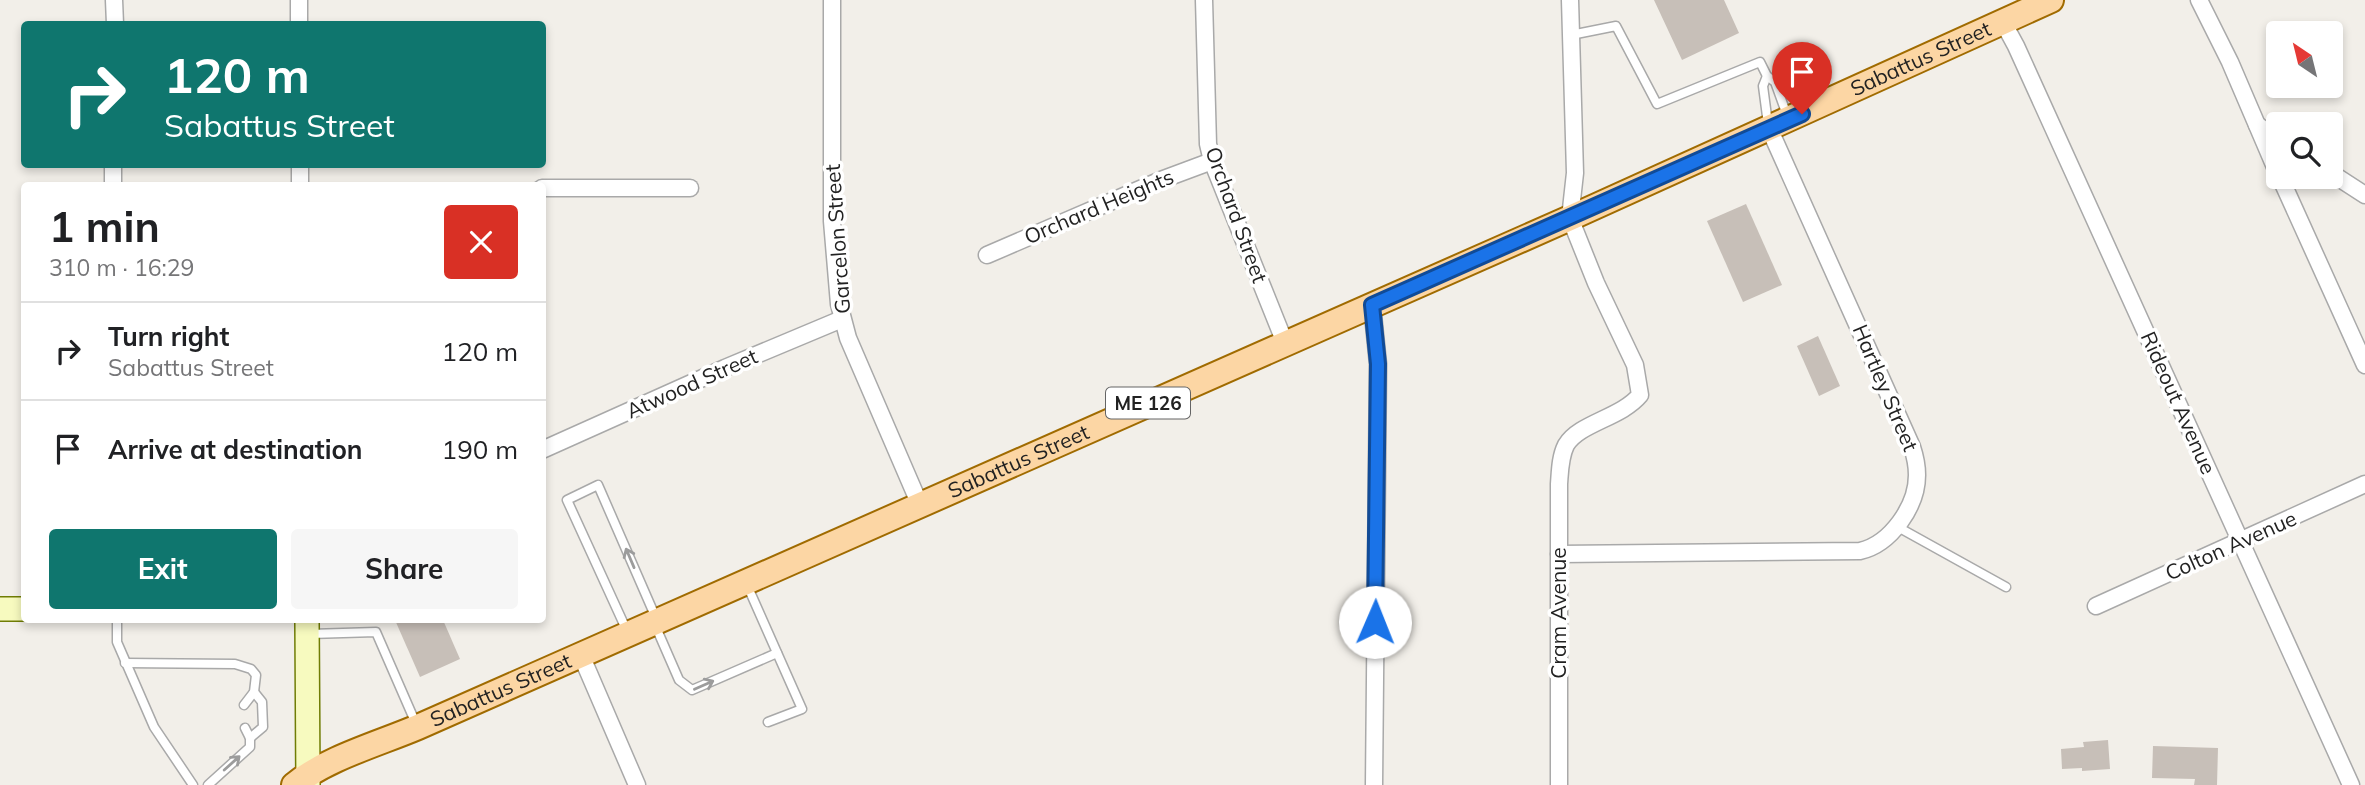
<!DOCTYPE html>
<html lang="en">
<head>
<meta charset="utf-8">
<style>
  body { margin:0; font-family:Mulish,sans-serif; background:#f6f6f6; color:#202124; height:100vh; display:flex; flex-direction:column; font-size:26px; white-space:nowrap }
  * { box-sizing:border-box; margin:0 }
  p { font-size:23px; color:#757577 }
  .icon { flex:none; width:38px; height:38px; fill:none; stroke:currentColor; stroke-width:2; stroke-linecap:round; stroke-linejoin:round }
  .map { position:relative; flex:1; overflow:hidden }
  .panel { position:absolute; left:21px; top:182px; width:525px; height:441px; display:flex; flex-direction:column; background:#fff; border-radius:7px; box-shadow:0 4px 10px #0003 }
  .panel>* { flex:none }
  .hud { position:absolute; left:21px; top:21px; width:525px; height:147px; border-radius:7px; box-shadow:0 4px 10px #0003; background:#0f766e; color:#fff; overflow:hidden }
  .needle { width:46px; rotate:325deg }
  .fabs { position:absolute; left:2266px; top:21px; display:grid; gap:14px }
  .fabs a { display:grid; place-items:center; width:77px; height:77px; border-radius:7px; background:#fff; box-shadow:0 4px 10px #0003; font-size:35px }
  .pin { position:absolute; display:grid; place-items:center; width:60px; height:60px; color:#fff; margin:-72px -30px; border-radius:50% 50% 50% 0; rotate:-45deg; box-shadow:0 0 7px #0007 }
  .pin .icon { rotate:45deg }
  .me { position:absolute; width:77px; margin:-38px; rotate:1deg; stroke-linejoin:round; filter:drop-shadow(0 0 5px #0008) }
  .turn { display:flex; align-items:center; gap:24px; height:147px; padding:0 28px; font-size:32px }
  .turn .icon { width:91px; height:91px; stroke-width:2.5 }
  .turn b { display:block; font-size:49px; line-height:60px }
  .round { display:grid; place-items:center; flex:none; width:74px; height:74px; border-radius:7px; background:#f6f6f6 }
  .overview { display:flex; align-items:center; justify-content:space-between; height:119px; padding:0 28px }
  h1 { font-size:42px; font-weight:700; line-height:52px }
  .action { display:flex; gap:14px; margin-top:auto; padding:14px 28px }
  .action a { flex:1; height:80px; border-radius:7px; background:#0f766e; color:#fff; font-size:28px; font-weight:700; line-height:80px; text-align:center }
  .action a+a { background:#f6f6f6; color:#202124 }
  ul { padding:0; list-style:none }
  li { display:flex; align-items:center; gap:21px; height:98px; padding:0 28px; border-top:2px solid #e0e0e0 }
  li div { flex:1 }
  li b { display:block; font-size:26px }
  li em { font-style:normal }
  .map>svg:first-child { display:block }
  .building { fill:#c7bfb8 }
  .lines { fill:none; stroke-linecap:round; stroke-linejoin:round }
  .lane-casing { stroke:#a9a9a9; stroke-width:11 }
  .street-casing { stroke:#a9a9a9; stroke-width:19 }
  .secondary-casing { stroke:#707d05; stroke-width:26 }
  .primary-casing { stroke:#a06b00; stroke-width:28 }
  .lane { stroke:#fff; stroke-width:8 }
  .street { stroke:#fff; stroke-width:16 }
  .secondary { stroke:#f7fabf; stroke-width:23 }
  .primary { stroke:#fcd6a4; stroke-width:24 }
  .oneway { stroke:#9c9c9c }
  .route-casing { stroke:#114b97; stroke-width:18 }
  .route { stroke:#1a73e8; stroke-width:12 }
  .labels { text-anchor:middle; stroke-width:7; stroke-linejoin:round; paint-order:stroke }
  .shield { fill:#fff; stroke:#646464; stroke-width:2 }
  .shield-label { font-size:19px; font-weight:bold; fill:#222 }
  .street-label { font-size:21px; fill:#222; stroke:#fff }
</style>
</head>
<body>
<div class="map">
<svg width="2365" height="785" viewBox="0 0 2365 785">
  <rect width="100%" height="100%" fill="#f2efe9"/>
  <!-- building -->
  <g class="building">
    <polygon points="1654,0 1724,0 1739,33 1682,60"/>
    <polygon points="1746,204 1782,285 1743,302 1707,221"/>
    <polygon points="1818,336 1840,386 1819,396 1797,346"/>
    <polygon points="395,620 443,620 460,659 420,677"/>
    <polygon points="2108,740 2110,769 2082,771 2082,768 2062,769 2061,749 2084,747 2083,742"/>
    <polygon points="2153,746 2218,748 2217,785 2194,785 2195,779 2152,778"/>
  </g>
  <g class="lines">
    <defs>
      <g id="lane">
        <polyline points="1571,35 1616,26 1657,104 1760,62 1767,76 1775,82 1788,118"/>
        <polyline points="1767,76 1763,86 1768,124"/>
        <polyline points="1896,526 2006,587"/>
        <polyline points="747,585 802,709 768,722"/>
        <polyline points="117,620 117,642 154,727 193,785"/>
        <polyline points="655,625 679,680 692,690 777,653"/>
        <polyline points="627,631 567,500 598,485 656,618"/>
        <polyline points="310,634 376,632 417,726"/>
        <polyline points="125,663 235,664 251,669 256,675 254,692 244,705"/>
        <polyline points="250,738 263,727 262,702 254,692"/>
        <polyline points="208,785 250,747 250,738 245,728"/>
      </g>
      <g id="street">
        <polyline points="114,0 115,24"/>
        <polyline points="299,0 299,24"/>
        <polyline points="832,0 832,221 839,304 848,338 920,505"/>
        <polyline points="1204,0 1208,144 1212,161 1285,343"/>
        <polyline points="2199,0 2230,62 2278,174"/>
        <polyline points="2003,22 2016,46 2351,785"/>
        <polyline points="2257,125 2278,139"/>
        <polyline points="300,164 300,186"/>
        <polyline points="2331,173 2365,195"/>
        <polyline points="2280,177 2365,365"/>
        <polyline points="113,186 113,164"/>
        <polyline points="542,188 690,188"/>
        <polyline points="987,255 1161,180 1212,161"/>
        <polyline points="1372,305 1378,364 1374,785"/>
        <polyline points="542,450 725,368 842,319"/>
        <path d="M1559,554L1860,551C1891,544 1917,506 1917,475C1917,466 1915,456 1912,447L1769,128"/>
        <polyline points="2096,606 2365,484"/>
        <polyline points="581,655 637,785"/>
        <path d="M1559,785V484C1560,471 1560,457 1566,445C1579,423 1621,418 1640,395L1635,365L1596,283L1570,218L1575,173L1570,0"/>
      </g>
      <g id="secondary">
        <polyline points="0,609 24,609"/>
        <polyline points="307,620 308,785"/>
      </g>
      <g id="primary">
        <path id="s1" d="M294,785C327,758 378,744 418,727L1570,218L2051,0"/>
      </g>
    </defs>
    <!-- lane casing -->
    <use href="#lane" class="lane-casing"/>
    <!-- street casing -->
    <use href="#street" class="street-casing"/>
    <!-- secondary casing -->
    <use href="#secondary" class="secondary-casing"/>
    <!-- primary casing -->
    <use href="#primary" class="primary-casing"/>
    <!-- lane -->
    <use href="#lane" class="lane"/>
    <!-- street -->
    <use href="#street" class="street"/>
    <!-- secondary -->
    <use href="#secondary" class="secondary"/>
    <!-- primary -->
    <use href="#primary" class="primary"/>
  </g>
  <!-- one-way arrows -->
  <defs><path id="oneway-shaft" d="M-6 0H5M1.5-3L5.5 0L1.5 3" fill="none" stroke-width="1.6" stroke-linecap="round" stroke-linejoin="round" transform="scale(1.75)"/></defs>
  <g class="oneway">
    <use href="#oneway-shaft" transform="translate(630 558) rotate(-113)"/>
    <use href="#oneway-shaft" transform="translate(704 685) rotate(-24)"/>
    <use href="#oneway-shaft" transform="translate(232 763) rotate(-42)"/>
  </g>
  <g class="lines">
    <defs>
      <polyline id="route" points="1375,622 1378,364 1372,305 1802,114"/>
    </defs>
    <!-- route casing -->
    <use href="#route" class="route-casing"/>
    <!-- route -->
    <use href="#route" class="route"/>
  </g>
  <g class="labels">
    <!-- shield labels -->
    <rect class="shield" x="1106" y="387.5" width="84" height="31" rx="5"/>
    <g class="shield-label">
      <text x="1148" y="410">ME 126</text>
    </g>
    <!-- street labels -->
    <g class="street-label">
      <text dy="7" stroke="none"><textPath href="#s1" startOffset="1782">Sabattus Street</textPath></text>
      <text transform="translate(1099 207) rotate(-23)" y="7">Orchard Heights</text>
      <text transform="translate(1236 215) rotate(70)" y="7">Orchard Street</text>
      <text transform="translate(838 239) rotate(-94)" y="7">Garcelon Street</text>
      <text transform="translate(692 384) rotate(-24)" y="7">Atwood Street</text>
      <text transform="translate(1885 388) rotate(67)" y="7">Hartley Street</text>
      <text transform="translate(2178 403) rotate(66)" y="7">Rideout Avenue</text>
      <text dy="7" stroke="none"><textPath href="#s1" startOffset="794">Sabattus Street</textPath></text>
      <text transform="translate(2231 546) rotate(-24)" y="7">Colton Avenue</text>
      <text transform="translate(1559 613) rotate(-90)" y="7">Cram Avenue</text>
      <text dy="7" stroke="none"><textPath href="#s1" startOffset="228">Sabattus Street</textPath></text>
    </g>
  </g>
</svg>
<div class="fabs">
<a><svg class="needle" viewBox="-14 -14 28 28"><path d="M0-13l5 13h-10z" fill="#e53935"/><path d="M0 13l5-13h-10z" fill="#757577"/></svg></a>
<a><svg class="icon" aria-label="search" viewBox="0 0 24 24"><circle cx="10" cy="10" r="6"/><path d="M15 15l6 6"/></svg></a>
</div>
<div class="pin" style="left:1802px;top:114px;background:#d93025"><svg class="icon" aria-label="arrive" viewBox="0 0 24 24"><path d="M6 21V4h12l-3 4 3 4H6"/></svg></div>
<svg class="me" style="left:1375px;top:622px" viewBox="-20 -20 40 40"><circle r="19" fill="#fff"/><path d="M0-13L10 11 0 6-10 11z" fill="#1a73e8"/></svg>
<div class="hud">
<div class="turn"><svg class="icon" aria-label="right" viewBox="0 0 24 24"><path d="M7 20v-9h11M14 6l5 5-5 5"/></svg><div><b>120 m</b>Sabattus Street</div></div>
</div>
<section class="panel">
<div class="overview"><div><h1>1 min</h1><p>310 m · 16:29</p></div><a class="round" style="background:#d93025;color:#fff"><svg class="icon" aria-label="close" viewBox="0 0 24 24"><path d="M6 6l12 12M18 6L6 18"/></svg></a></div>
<ul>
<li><svg class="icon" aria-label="right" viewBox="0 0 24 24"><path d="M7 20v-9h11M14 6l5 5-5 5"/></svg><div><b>Turn right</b><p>Sabattus Street</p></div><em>120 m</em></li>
<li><svg class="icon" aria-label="arrive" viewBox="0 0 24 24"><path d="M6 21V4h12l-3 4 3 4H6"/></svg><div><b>Arrive at destination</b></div><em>190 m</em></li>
</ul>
<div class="action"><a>Exit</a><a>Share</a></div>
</section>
</div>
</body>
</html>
